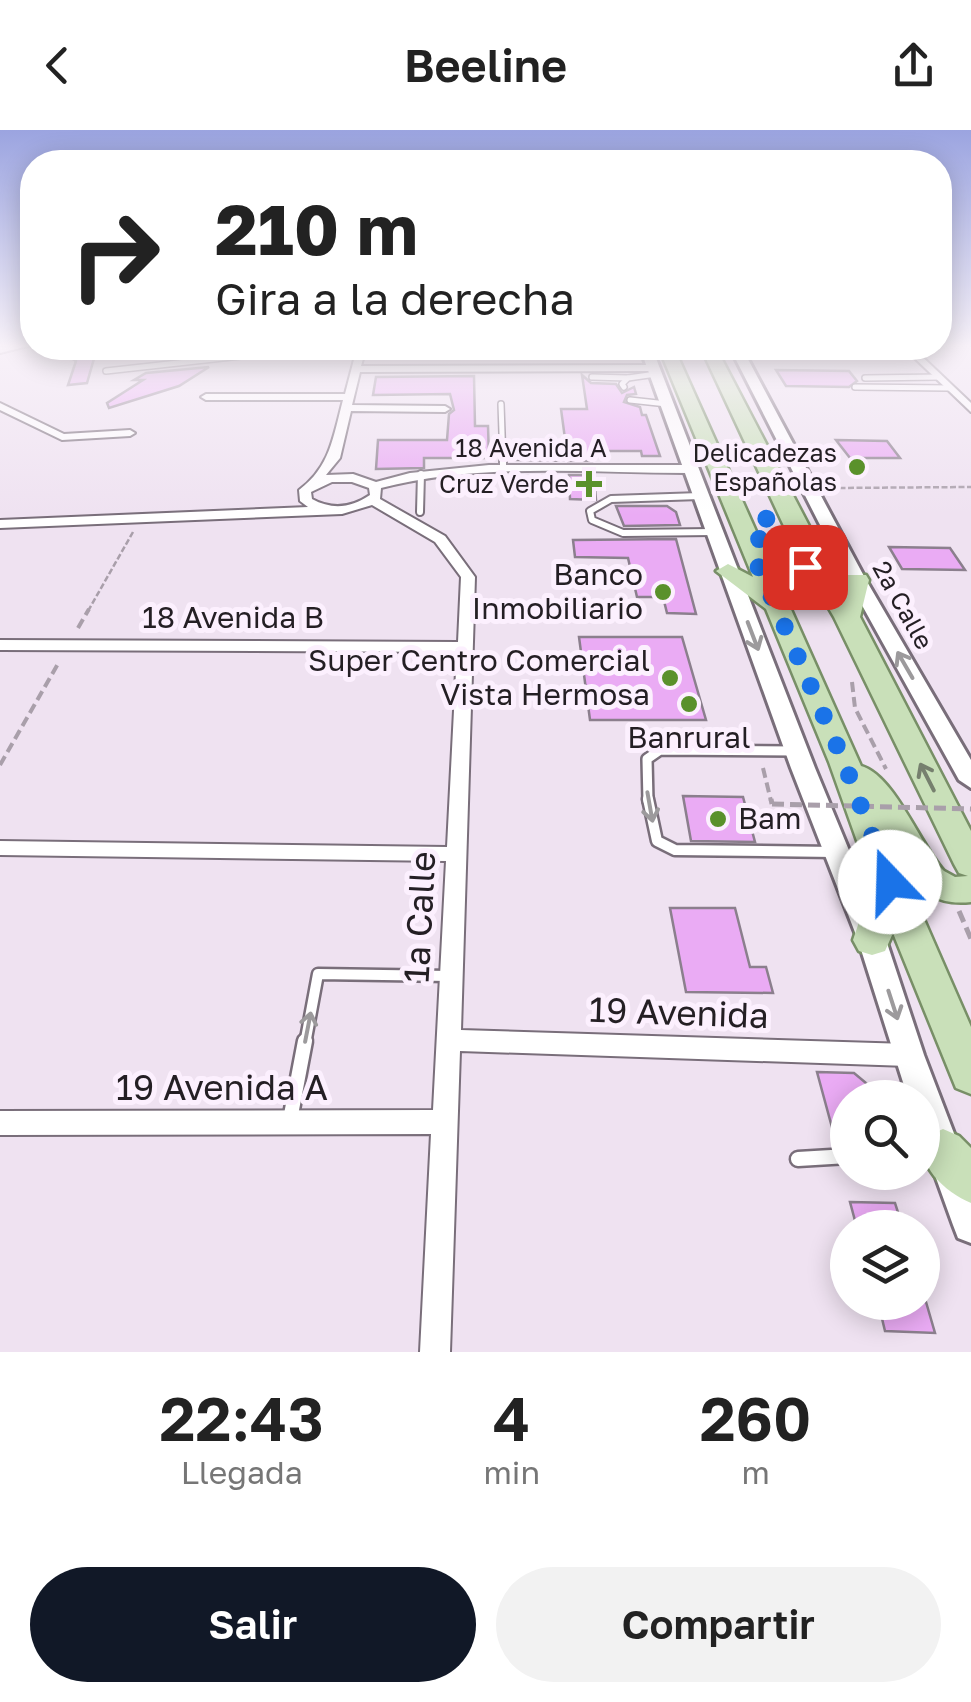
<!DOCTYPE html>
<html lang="es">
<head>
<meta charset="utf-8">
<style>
  body { margin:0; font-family:"Golos Text",sans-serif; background:#f2f2f2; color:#222; height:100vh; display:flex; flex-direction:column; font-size:38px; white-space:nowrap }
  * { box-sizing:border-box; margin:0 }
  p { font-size:32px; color:#767676 }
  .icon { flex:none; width:55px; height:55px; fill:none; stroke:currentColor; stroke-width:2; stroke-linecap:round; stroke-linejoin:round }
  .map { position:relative; height:1222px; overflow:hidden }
  .side { display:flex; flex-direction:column; background:#fff; flex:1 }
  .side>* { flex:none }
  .banner { position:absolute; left:20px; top:20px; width:932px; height:210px; border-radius:40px; box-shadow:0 5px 25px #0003; background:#fff; color:#222; overflow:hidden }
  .tools { position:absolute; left:830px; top:950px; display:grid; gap:20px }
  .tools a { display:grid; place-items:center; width:110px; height:110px; border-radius:50%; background:#fff; box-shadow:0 5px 25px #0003; font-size:50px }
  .pin { position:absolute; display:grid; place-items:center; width:85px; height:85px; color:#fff; margin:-42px; border-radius:20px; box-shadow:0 5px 15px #0006 }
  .me { position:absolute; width:110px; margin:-55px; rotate:339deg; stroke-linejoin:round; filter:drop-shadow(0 0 8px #0008) }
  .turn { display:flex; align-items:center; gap:35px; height:210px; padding:0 30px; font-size:45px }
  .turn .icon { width:130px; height:130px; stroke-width:2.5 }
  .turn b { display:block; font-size:70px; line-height:85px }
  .eta { display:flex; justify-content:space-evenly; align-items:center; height:170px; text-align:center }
  .eta b { font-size:60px; font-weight:600; line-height:70px }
  .action { display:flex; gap:20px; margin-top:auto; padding:20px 30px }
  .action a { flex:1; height:115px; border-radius:60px; background:#111827; color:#fff; font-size:40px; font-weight:600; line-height:115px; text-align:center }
  .action a+a { background:#f2f2f2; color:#222 }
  header { display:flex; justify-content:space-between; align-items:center; height:130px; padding:0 30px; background:#fff; font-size:45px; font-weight:600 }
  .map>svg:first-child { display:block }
  .building { fill:#eaabf4; stroke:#8b7f8d; stroke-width:2.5 }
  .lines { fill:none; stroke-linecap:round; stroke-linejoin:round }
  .service-far4-casing { stroke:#796e7a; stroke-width:8 }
  .service-far3-casing { stroke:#796e7a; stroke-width:10 }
  .service-far2-casing { stroke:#796e7a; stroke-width:14 }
  .service-far1-casing { stroke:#796e7a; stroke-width:15 }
  .service-casing { stroke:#796e7a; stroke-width:19 }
  .minor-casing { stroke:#796e7a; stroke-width:4 }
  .tertiary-casing { stroke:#796e7a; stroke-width:6 }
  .primary-casing { stroke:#788f67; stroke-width:5 }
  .path-far2 { stroke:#a99faa; stroke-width:2.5; stroke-dasharray:6 2.5; stroke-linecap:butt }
  .path-far1 { stroke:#a99faa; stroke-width:4; stroke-dasharray:10 5; stroke-linecap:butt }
  .path { stroke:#a99faa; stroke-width:5; stroke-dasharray:12 6; stroke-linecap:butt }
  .service-far4 { stroke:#fff; stroke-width:5 }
  .service-far3 { stroke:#fff; stroke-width:6 }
  .service-far2 { stroke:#fff; stroke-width:9 }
  .service-far1 { stroke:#fff; stroke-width:10 }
  .service { stroke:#fff; stroke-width:14 }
  .minor { fill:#fff; fill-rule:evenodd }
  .tertiary { fill:#fff; fill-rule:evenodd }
  .primary { fill:#c9e0b9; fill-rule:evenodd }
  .path-bridge { stroke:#a99faa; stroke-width:5; stroke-dasharray:12 6; stroke-linecap:butt }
  .oneway { stroke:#9c9a9c }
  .oneway2 { stroke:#76806e }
  .route { stroke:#1a73e8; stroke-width:18; stroke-dasharray:0 32.4 }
  .poi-dot { fill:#5a912b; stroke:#fcf0fe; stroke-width:4 }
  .labels { text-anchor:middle; stroke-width:10; stroke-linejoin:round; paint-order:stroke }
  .far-street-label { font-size:25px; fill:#241f24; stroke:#fcf0fe }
  .far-poi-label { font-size:25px; fill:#241f24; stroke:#fcf0fe; text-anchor:end }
  .poi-label { font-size:30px; fill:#241f24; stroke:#fcf0fe; text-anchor:end }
  .street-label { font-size:30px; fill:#241f24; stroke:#fcf0fe }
  .near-street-label { font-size:35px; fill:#241f24; stroke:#fcf0fe }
</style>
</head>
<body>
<header><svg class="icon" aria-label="back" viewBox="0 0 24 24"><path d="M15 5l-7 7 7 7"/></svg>Beeline<svg class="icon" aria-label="share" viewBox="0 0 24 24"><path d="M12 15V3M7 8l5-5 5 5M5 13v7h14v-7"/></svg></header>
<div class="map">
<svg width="971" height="1222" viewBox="0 0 971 1222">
  <rect width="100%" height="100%" fill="#efe2f1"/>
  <!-- building -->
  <g class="building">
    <polygon points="54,218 97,218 87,253 68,255 76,231"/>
    <polygon points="209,237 179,256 109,278 107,273 143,250 134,250 146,243"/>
    <polygon points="776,240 849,241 857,251 849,257 786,256"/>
    <polygon points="582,245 591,253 616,254 622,263 634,257 636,264 627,265 624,272 640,277 642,285 646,285 660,326 642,326 641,321 592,321 592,331 568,331 561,279 587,279"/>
    <polygon points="474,246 475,296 488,296 489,328 424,328 424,338 376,339 378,310 447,310 449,284 454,280 450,264 373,265 376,247"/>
    <polygon points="836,310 887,311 900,328 850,328"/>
    <polygon points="569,345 594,345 596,370 570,369"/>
    <polygon points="616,376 667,376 676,382 680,395 624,396"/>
    <polygon points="676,409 696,484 667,483 663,467 637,467 628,428 575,427 573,410"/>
    <polygon points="889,417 950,418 965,440 902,439"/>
    <polygon points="579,507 682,507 706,590 590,590"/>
    <polygon points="683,666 743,667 755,712 691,711"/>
    <polygon points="670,778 735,778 750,837 766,837 773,863 686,862"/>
    <polygon points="817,942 854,943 884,968 848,968 848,1002 833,1001"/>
    <polygon points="850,1072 895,1073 903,1098 857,1098"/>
    <polygon points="878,1172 926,1172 935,1203 885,1201"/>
  </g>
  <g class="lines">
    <defs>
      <g id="service-far4">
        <polyline points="106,241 241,226 269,218"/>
        <polyline points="592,247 628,248"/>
        <polyline points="865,248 939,247"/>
        <polyline points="624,257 622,254 628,248 656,244"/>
        <polyline points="855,257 949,258"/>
        <polyline points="630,270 667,274"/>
        <polyline points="501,274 503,332"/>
        <polyline points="504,327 563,328"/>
      </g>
      <g id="service-far3">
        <polyline points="503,329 503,340"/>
        <polyline points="700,366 611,369 590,381 592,390 623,403 714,402"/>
        <polyline points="420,382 421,344"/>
      </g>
      <polyline id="service-far2" points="648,671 647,629 660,620 795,621"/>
      <g id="service-far1">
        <polyline points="648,669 657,711 675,720 835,722"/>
        <polyline points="305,914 318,844 449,846"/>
      </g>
      <g id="service">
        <polyline points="290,990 305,911"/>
        <polyline points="798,1029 848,1026"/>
      </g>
      <g id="minor">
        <polygon points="17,214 32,215 0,223 0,217"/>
        <path d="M357,218H366L361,236L654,235L659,238L654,241L360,242L352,275L445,276L450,279L445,282L351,281L340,328L326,345L353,344L376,352L410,343L489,335H690L696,339L690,343C587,343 482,332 381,358L380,369L445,406L475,447L461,900L908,914L917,917L920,925L917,933L908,936L460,921L450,1222H420L431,1004L0,1005V981L433,980L446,731L0,725V711L447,717L457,522L0,520V510L458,512L461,447L435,412L372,375L342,384L0,398V390L308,377L300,371L299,360C330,337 333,308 343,270H206L201,267L206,264H345ZM332,352H352L369,358L370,365C351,378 332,380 312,369L311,362Z"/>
        <polygon points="904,218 913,218 971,273 971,282"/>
        <polygon points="0,273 64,304 130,300 135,303 130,306 62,310 0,280"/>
      </g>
      <g id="tertiary">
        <polygon points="640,218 652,218 815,638 886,810 924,925 971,1048 971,1113 958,1108 953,1095 922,1009 922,968 908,968 858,810 791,638"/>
        <polygon points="730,218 742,218 866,450 971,630 971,658 959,650 848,450"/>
      </g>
      <g id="primary">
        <path d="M659,218H674L861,636C895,646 920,715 944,741L955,747L968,746L959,743L954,734L834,487L798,426L701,218H716L842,459L848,445H866L869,450L860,487L971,701V772C935,776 915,759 898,730L971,897V964L956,958L893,803L885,821L872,825L859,821L853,810L872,753L829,632L766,479L716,441L728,434L753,447Z"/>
        <path d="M943,999L959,1006L971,1018V1073C945,1062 914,1035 927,1006Z"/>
      </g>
    </defs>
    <!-- service-far4 casing -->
    <use href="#service-far4" class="service-far4-casing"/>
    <!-- service-far3 casing -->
    <use href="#service-far3" class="service-far3-casing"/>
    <!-- service-far2 casing -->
    <use href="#service-far2" class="service-far2-casing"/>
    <!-- service-far1 casing -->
    <use href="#service-far1" class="service-far1-casing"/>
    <!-- service casing -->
    <use href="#service" class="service-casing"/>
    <!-- minor casing -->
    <use href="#minor" class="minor-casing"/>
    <!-- tertiary casing -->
    <use href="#tertiary" class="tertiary-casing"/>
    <!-- primary casing -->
    <use href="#primary" class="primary-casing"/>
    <!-- path-far2 -->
    <g class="path-far2">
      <polyline points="831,358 971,357"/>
      <polyline points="88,481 133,402"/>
    </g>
    <!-- path-far1 -->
    <g class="path-far1">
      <polyline points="78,498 89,479"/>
      <polyline points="852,552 855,578 886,639"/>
      <polyline points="0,635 59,532"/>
      <polyline points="763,638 771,671"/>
    </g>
    <!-- path -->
    <g class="path">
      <polyline points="771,669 772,674"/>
      <polyline points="959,781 971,809"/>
    </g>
    <!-- service-far4 -->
    <use href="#service-far4" class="service-far4"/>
    <!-- service-far3 -->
    <use href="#service-far3" class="service-far3"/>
    <!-- service-far2 -->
    <use href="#service-far2" class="service-far2"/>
    <!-- service-far1 -->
    <use href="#service-far1" class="service-far1"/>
    <!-- service -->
    <use href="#service" class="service"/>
    <!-- minor -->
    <use href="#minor" class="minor"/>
    <!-- tertiary -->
    <use href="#tertiary" class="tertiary"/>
    <!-- primary -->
    <use href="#primary" class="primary"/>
    <!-- path-bridge -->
    <polyline class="path-bridge" points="772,674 971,679"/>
  </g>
  <!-- one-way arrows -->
  <defs><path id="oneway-shaft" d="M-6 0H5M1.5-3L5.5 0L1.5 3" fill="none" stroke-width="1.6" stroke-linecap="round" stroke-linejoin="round" transform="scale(2.5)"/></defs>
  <g class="oneway">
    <use href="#oneway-shaft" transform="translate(753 506) rotate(69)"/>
    <use href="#oneway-shaft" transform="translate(905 535) rotate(-120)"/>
    <use href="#oneway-shaft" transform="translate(650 677) rotate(80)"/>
    <use href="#oneway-shaft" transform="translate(893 875) rotate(72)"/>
    <use href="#oneway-shaft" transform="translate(308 897) rotate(-79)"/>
  </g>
  <use class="oneway2" href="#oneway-shaft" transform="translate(927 647) rotate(-117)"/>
  <!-- sky -->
  <linearGradient id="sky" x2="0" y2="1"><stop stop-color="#9ba4e0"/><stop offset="0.56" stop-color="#f8f2f9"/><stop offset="1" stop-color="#f8f2f9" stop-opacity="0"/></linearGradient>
  <rect width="971" height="385" fill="url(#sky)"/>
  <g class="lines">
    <!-- route -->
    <path class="route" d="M805,437C793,414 787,384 756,389L753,395L760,411L752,422L844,632L890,752"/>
  </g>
  <!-- markers -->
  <g class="poi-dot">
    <circle cx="857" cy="337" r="10"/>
    <path d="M584 339h10v10h10v10h-10v10h-10v-10h-10v-10h10z"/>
    <circle cx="663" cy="462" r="10"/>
    <circle cx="670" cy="548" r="10"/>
    <circle cx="689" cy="574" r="10"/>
    <circle cx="718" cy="689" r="10"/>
  </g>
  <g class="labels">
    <!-- far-street labels -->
    <g class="far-street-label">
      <text x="531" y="327">18 Avenida A</text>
      <text transform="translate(903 475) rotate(61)" y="9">2a Calle</text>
    </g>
    <!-- far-poi labels -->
    <g class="far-poi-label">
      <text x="837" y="332">Delicadezas<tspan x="837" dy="29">Españolas</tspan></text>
      <text x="569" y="363">Cruz Verde</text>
    </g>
    <!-- poi labels -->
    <g class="poi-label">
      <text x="643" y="455">Banco<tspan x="643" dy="34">Inmobiliario</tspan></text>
      <text x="650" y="541">Super Centro Comercial<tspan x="650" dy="34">Vista Hermosa</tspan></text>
      <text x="689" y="618" text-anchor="middle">Banrural</text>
      <text x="738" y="699" text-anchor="start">Bam</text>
    </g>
    <!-- street labels -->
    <g class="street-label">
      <text x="233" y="498">18 Avenida B</text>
    </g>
    <!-- near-street labels -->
    <g class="near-street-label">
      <text transform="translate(420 787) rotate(-87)" y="12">1a Calle</text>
      <text transform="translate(679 883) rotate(2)" y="12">19 Avenida</text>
      <text x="222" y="970">19 Avenida A</text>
    </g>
  </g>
</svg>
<div class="tools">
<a><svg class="icon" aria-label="search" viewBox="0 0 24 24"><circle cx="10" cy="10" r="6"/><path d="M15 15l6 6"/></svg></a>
<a><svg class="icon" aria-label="layers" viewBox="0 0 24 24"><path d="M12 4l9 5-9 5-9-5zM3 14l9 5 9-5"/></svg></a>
</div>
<div class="pin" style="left:805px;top:437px;background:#d93025"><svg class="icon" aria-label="arrive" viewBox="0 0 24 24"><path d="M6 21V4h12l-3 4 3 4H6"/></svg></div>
<svg class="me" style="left:890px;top:752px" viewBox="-20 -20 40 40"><circle r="19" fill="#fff"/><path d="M0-13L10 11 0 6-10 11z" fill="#1a73e8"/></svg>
<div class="banner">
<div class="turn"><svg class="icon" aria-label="right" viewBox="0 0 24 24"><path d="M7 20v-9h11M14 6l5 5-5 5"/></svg><div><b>210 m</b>Gira a la derecha</div></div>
</div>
</div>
<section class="side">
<div class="eta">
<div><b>22:43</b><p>Llegada</p></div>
<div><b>4</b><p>min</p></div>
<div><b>260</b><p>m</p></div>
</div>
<div class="action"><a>Salir</a><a>Compartir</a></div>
</section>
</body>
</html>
